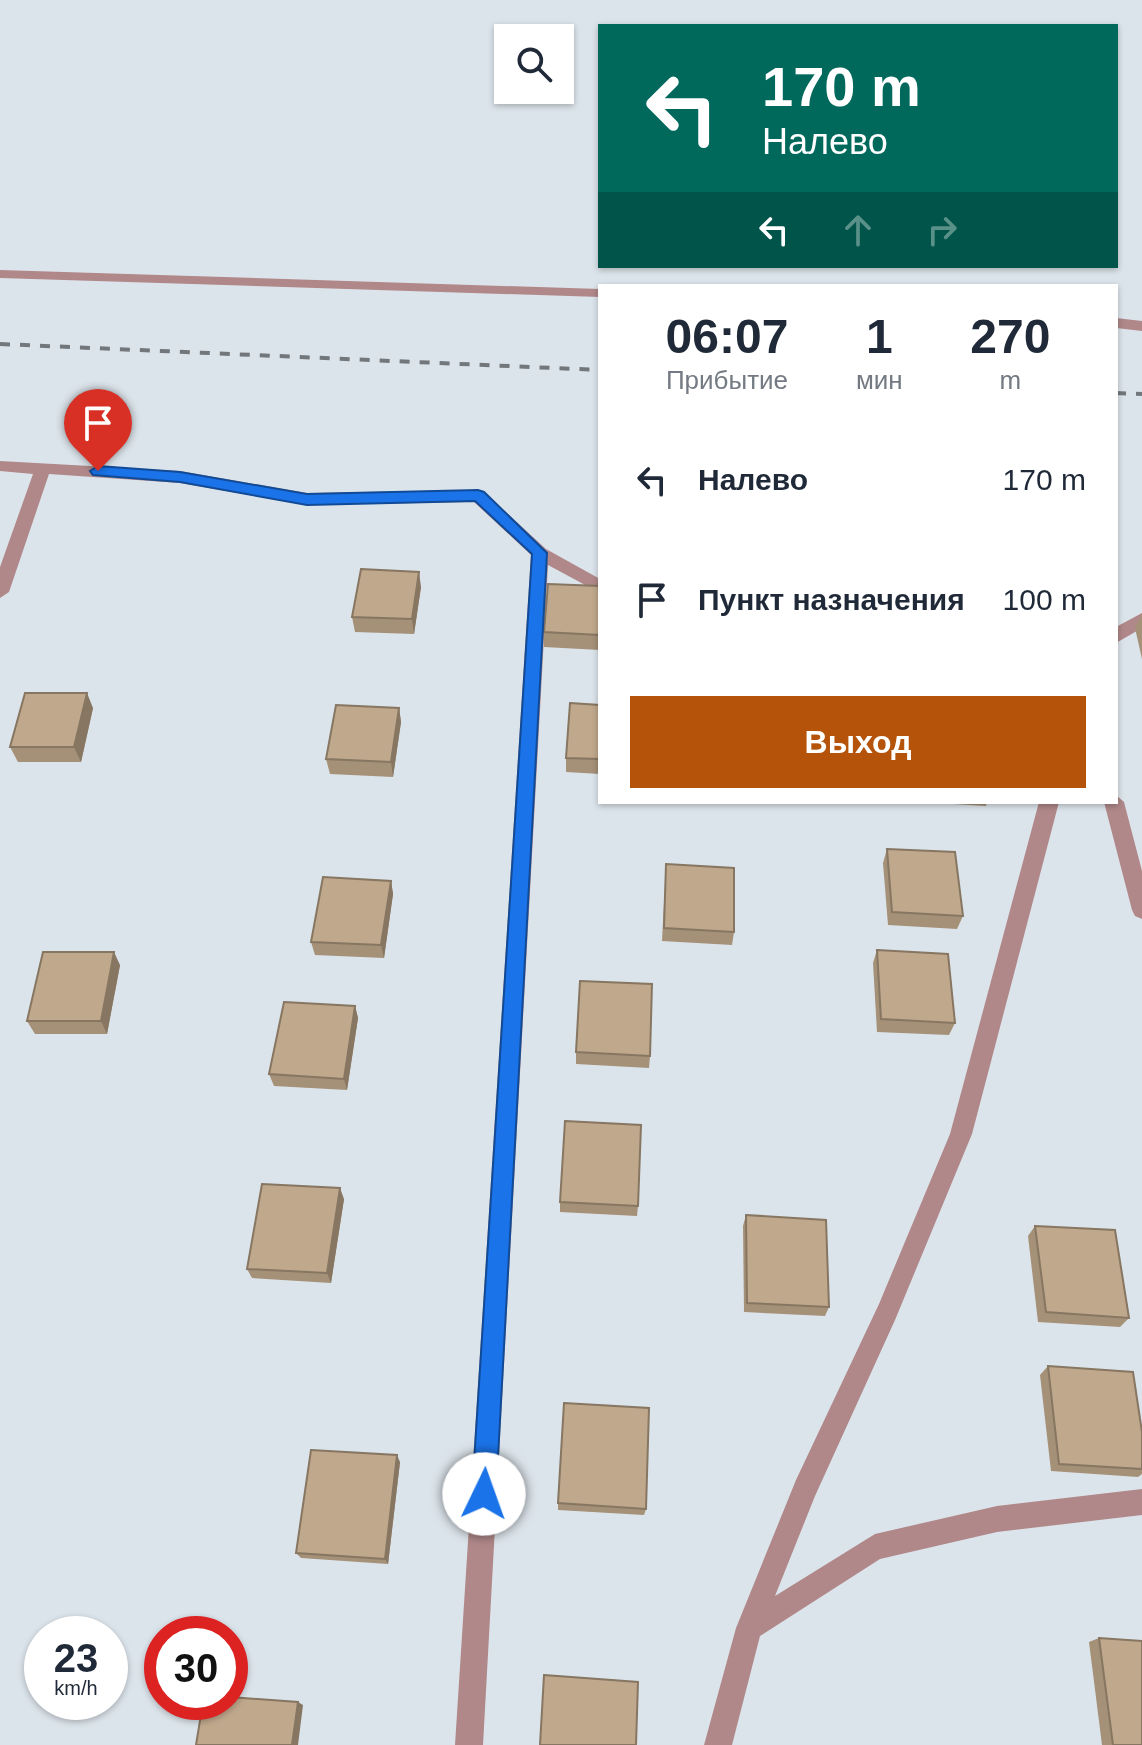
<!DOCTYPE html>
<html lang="ru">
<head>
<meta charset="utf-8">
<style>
  body { margin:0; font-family:Arial,sans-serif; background:#f6f6f7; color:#1f2937; height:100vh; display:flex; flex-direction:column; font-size:30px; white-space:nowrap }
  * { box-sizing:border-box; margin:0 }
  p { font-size:26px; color:#747a83 }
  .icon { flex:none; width:44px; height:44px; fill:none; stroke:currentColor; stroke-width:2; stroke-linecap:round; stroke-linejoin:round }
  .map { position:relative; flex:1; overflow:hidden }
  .drawer { position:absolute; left:598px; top:284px; width:520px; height:520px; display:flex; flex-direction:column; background:#fff; border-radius:0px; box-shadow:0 2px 6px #0004 }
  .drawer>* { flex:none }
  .banner { position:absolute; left:598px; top:24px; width:520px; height:244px; border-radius:0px; box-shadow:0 2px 6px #0004; background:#00695c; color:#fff; overflow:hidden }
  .fabs { position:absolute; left:494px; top:24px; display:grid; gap:16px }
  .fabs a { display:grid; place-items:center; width:80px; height:80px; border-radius:0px; background:#fff; box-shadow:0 2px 6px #0004; font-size:40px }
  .speed { position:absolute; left:24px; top:1616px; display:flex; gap:16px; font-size:40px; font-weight:700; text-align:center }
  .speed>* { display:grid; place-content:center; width:104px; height:104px; border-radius:50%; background:#fff; box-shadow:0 2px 6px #0004; line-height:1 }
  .speed small { font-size:20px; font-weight:400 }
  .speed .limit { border:12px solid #d22; background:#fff; color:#111 }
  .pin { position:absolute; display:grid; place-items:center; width:68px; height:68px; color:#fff; margin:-82px -34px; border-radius:50% 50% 50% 0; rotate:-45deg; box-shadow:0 0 8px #0007 }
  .pin .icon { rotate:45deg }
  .me { position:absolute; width:88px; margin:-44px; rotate:3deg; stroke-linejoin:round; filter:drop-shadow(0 0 6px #0008) }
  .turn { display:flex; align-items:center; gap:28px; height:168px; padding:0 32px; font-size:36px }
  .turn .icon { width:104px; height:104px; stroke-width:2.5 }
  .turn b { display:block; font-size:56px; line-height:68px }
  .lanes { display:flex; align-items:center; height:76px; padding:0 32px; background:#0003; justify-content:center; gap:40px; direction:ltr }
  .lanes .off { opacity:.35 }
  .eta { display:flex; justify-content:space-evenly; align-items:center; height:136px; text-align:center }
  .eta b { font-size:48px; font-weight:700; line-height:56px }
  .primary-button { display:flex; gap:16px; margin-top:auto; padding:16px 32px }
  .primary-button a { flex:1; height:92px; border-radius:0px; background:#b45309; color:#fff; font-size:32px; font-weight:700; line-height:92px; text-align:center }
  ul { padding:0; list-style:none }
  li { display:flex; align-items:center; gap:24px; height:120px; padding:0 32px }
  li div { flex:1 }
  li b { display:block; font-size:30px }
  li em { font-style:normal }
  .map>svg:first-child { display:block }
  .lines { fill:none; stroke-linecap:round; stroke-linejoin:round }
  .minor { fill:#b08889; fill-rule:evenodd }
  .rail { stroke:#72777b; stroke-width:4; stroke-dasharray:10 10; stroke-linecap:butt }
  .wall { fill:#a59078 }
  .shaded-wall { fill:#867662 }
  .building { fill:#c0a88c; stroke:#867662; stroke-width:2 }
  .route { fill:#1a73e8; stroke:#114b97; stroke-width:2 }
</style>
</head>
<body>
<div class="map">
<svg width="1142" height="1745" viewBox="0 0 1142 1745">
  <rect width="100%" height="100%" fill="#dce4eb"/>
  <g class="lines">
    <!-- minor -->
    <g class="minor">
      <polygon points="0,270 600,289 600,297 0,278"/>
      <polygon points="1116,318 1142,321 1142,331 1116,328"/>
      <polygon points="0,461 180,471 307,493 478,490 484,492 546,549 600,579 600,593 548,565 483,1745 455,1745 531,555 474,502 307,505 180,483 49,474 9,592 0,598 0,567 33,474 0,471"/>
      <polygon points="1142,613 1142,628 1116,643 1116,627"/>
      <polygon points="1116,795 1124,802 1142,871 1142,919 1135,916 1132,910 1104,802 1116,802"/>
      <polygon points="1039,802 1059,802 972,1134 895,1320 815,1496 775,1596 875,1534 997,1506 1142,1489 1142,1515 997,1532 880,1559 760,1636 732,1745 704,1745 736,1628 796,1480 879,1304 950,1134"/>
    </g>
    <!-- rail -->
    <g class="rail">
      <polyline points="0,344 600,370"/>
      <polyline points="1116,393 1142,394"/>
    </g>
  </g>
  <!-- wall -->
  <g class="wall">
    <polygon points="600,586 600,650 544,647 544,632"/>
    <polygon points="421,587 414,634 355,632 352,617"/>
    <polygon points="1142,613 1142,659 1135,628"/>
    <polygon points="600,705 600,774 566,772 566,758"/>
    <polygon points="93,708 81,762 18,762 10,747"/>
    <polygon points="399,708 401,722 393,777 330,774 326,759"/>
    <polygon points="920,802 987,802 986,806"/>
    <polygon points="887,849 963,916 957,929 888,925 883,863"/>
    <polygon points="666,864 734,932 732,945 662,941"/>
    <polygon points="391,881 393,894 384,958 315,955 311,942"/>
    <polygon points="877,950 955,1023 949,1035 877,1032 873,963"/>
    <polygon points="120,965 107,1034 35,1034 27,1021"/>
    <polygon points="355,1006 358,1018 347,1090 274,1086 269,1074"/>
    <polygon points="576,1052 650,1056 649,1068 576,1064"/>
    <polygon points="344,1199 331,1283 252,1278 247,1269"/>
    <polygon points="560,1202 638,1206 637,1216 560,1212"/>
    <polygon points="746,1215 829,1307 825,1316 744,1312 743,1226"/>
    <polygon points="1035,1226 1129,1318 1120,1327 1038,1322 1028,1236"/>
    <polygon points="1048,1366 1142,1469 1142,1474 1138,1477 1051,1471 1040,1375"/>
    <polygon points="400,1462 388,1564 301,1558 296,1553"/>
    <polygon points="558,1503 646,1509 644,1515 558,1510"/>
    <polygon points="1099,1638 1142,1745 1102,1745 1089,1642"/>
  </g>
  <!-- shaded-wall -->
  <g class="shaded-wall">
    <polygon points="419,572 421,587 414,634 412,619"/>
    <polygon points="87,693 93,708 81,762 74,747"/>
    <polygon points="399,708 401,722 393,777 391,762"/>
    <polygon points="391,881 393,894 384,958 381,945"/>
    <polygon points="114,952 120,965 107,1034 101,1021"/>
    <polygon points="355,1006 358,1018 347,1090 344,1079"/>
    <polygon points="340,1188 344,1199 331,1283 327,1273"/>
    <polygon points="397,1455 400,1462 388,1564 385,1559"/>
    <polygon points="298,1702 303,1705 298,1745 292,1745"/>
  </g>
  <!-- building -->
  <g class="building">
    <polygon points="361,569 419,572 412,619 352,617"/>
    <polygon points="548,584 600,586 600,635 544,632"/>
    <polygon points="25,693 87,693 74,747 10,747"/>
    <polygon points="570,703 600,705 600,759 566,758"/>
    <polygon points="336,705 399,708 391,762 326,759"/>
    <polygon points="887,849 955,852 963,916 892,912"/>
    <polygon points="666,864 734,868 734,932 664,928"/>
    <polygon points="323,877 391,881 381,945 311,942"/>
    <polygon points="877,950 948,954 955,1023 881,1019"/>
    <polygon points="43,952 114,952 101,1021 27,1021"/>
    <polygon points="580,981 652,984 650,1056 576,1052"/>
    <polygon points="284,1002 355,1006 344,1079 269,1074"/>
    <polygon points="565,1121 641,1125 638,1206 560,1202"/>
    <polygon points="262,1184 340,1188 327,1273 247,1269"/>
    <polygon points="746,1215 826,1220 829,1307 747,1303"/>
    <polygon points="1035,1226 1115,1230 1129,1318 1046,1312"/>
    <polygon points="1048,1366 1133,1372 1142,1432 1142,1469 1059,1464"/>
    <polygon points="564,1403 649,1408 646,1509 558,1503"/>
    <polygon points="311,1450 397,1455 385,1559 296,1553"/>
    <polygon points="1099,1638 1142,1641 1142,1745 1113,1745"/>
    <polygon points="544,1675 638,1682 636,1745 540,1745"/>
    <polygon points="230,1697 298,1702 292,1745 196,1745 203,1702 230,1702"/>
  </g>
  <!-- route -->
  <polygon class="route" points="98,466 180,472 307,494 478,490 484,492 547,553 496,1494 492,1502 484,1506 476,1502 472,1494 532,554 475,501 307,505 180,482 93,475 90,471"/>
</svg>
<div class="fabs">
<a><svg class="icon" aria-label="search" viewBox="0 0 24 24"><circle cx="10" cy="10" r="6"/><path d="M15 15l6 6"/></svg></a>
</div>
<div class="speed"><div>23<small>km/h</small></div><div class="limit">30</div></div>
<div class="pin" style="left:98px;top:471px;background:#d93025"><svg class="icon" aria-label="arrive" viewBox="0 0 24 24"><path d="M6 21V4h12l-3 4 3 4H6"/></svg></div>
<svg class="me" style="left:484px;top:1494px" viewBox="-20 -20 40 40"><circle r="19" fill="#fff"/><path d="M0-13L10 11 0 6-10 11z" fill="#1a73e8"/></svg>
<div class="banner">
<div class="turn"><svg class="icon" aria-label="left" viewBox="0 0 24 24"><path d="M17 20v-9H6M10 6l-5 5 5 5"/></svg><div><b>170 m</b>Налево</div></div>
<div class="lanes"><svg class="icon" aria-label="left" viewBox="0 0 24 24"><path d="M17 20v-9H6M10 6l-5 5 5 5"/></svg><svg class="icon off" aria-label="ahead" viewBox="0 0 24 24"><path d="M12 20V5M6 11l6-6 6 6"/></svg><svg class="icon off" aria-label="right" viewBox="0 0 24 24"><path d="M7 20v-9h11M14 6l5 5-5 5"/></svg></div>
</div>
<section class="drawer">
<div class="eta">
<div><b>06:07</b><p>Прибытие</p></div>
<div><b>1</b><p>мин</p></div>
<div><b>270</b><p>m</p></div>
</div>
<ul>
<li><svg class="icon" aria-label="left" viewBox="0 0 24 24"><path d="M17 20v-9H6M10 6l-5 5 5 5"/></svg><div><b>Налево</b></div><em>170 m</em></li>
<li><svg class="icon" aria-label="arrive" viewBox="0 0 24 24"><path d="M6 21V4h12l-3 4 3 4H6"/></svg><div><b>Пункт назначения</b></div><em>100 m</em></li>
</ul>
<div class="primary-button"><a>Выход</a></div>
</section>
</div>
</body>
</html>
